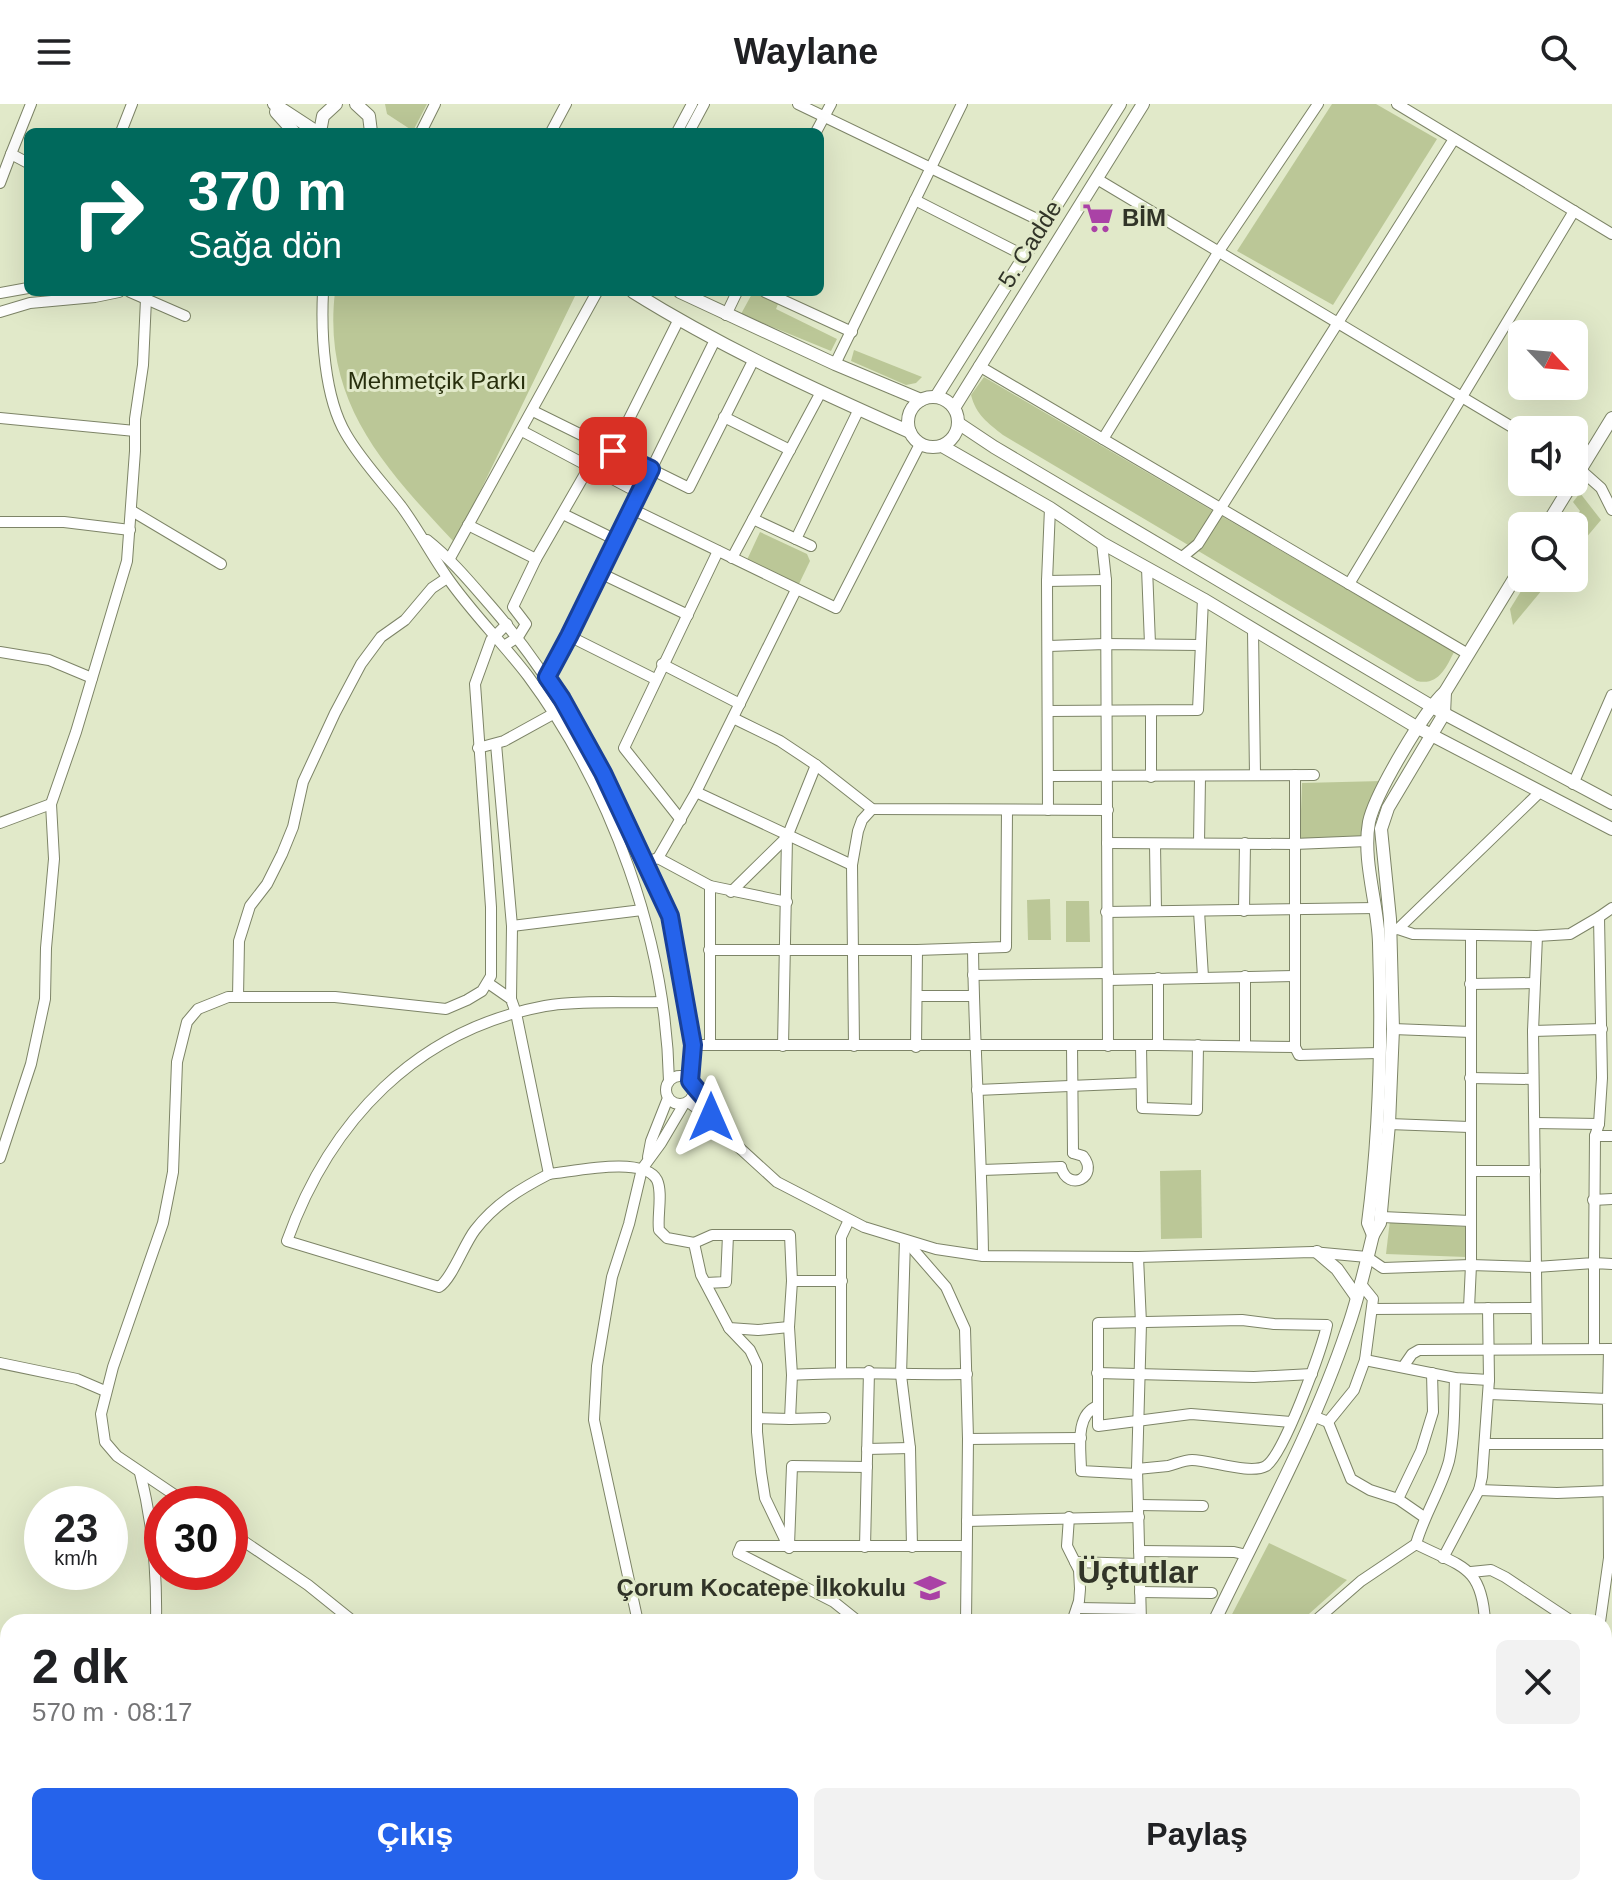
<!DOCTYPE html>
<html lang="tr">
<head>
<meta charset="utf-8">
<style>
  body { margin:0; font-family:Helvetica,sans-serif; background:#f2f2f2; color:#202124; height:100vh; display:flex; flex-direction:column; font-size:30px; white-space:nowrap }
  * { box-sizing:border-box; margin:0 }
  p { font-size:26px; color:#757577 }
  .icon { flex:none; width:44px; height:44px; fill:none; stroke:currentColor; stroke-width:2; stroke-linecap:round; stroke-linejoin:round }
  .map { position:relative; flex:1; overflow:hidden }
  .panel { position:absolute; left:0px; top:1510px; width:1612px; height:282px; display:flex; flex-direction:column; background:#fff; border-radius:24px 24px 0 0; box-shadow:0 8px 32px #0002 }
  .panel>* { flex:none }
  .top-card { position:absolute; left:24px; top:24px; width:800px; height:168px; border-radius:12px; box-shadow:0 8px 32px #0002; background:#00695c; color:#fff; overflow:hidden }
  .needle { width:52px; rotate:116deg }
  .fabs { position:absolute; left:1508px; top:216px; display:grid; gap:16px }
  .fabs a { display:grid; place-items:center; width:80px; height:80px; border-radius:12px; background:#fff; box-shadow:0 8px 32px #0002; font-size:40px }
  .speed { position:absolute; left:24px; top:1382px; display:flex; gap:16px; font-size:40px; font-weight:700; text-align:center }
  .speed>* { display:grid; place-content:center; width:104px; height:104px; border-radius:50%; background:#fff; box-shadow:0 8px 32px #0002; line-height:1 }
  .speed small { font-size:20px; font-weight:400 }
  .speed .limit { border:12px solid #d22; background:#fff; color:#111 }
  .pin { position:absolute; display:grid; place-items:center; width:68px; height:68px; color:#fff; margin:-34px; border-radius:16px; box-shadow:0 4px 12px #0006 }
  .me { position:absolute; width:88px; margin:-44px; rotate:0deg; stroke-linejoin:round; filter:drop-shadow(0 0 6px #0008) }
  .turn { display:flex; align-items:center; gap:28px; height:168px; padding:0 32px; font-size:36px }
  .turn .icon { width:104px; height:104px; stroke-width:2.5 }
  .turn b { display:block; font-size:56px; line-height:68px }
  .round { display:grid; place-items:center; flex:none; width:84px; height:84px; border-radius:12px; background:#f2f2f2 }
  .headline { display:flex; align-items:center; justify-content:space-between; height:136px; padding:0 32px }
  h1 { font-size:48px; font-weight:600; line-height:60px }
  .button { display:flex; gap:16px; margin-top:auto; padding:16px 32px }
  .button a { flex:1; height:92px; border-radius:12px; background:#2563eb; color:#fff; font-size:32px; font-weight:600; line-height:92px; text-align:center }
  .button a+a { background:#f2f2f2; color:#202124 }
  header { display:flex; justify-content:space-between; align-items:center; height:104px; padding:0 32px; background:#fff; font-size:36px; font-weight:600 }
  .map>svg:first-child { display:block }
  .green { fill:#bbc797 }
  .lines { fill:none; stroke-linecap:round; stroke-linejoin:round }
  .minor-casing { stroke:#7d8467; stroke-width:12 }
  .tertiary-casing { stroke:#7d8467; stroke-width:14 }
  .minor { stroke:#fff; stroke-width:10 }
  .tertiary { stroke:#fff; stroke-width:12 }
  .route-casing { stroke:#184099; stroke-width:20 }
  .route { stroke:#2563eb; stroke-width:14 }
  .labels { text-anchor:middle; stroke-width:6; stroke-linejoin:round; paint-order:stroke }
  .poi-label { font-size:24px; font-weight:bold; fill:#313428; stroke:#e1e9c9; text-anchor:start }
  .street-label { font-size:24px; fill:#313428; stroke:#e1e9c9 }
  .park-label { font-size:24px; fill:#272e0c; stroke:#e1e9c9 }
  .district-label { font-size:32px; font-weight:bold; fill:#313428; stroke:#e1e9c9 }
</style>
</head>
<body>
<header><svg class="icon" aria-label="menu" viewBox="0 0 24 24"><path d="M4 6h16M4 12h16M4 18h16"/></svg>Waylane<svg class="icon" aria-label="search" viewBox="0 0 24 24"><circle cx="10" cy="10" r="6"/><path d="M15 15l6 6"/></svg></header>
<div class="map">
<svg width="1612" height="1791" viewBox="0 0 1612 1791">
  <rect width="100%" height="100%" fill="#e1e9c9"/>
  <!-- green -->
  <g class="green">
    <polygon points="385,0 427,0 413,27 387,10"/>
    <polygon points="1332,0 1376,0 1437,35 1333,201 1237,147"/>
    <path d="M335,188H577L455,439C385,364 322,299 335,188Z"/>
    <polygon points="753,188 778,200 776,205 837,235 831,247 741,210"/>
    <polygon points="854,246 922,273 916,279 906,281 851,257"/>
    <path d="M984,273L1454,548C1446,564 1438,582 1417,577L1003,331C988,319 976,311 971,291Z"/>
    <polygon points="1580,389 1601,416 1574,448 1574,422 1569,422 1580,407 1573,398"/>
    <polygon points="760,428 807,450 810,457 797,484 746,458"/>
    <polygon points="1529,474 1552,474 1513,521 1510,505"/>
    <polygon points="1382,677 1367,704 1360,736 1300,735 1302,679"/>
    <polygon points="1050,795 1051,836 1028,836 1027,796"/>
    <polygon points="1066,797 1089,797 1090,838 1066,838"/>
    <polygon points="1201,1066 1202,1134 1161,1135 1160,1067"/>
    <polygon points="1390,1116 1466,1123 1466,1153 1386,1150"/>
    <polygon points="1269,1439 1347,1476 1300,1518 1228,1518"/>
  </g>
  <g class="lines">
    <defs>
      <g id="minor">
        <polyline points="798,0 1045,119"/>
        <polyline points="1397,0 1612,130"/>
        <polyline points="121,28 132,0"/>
        <polyline points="421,28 435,0"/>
        <polyline points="551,28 566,0"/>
        <polyline points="677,28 692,0"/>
        <polyline points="689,28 704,0"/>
        <polyline points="816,28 831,0"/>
        <polyline points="28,59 11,50 31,0"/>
        <polyline points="1097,75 1522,329"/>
        <polyline points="0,79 11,50"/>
        <polyline points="915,96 1025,152"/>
        <polyline points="130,188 185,212"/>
        <path d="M323,188C321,230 324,293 346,330C361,356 383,379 401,402C418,425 431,450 447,473C471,508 502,538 528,572C612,685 666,836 669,977"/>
        <polyline points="765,188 852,228"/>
        <polyline points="0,189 28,184"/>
        <polyline points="0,208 30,199 95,193 119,188"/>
        <polyline points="726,211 737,188"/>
        <polyline points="835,260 962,0"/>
        <polyline points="979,262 1468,550"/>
        <polyline points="533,307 689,384 754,255"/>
        <polyline points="724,313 790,346"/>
        <polyline points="0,314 135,327"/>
        <polyline points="522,327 639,389"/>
        <polyline points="1103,335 1219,147 1318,0"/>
        <polyline points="613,347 678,217"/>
        <polyline points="1574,360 1601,384 1612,406"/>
        <polyline points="632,405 836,504 920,340"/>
        <polyline points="132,407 221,460"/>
        <polyline points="563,410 616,436"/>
        <polyline points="753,415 811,442"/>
        <polyline points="0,418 64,418 130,426"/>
        <polyline points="468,421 536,455"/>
        <polyline points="796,435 859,305"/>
        <path d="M427,436C451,455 470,478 490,501C556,577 603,663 642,755C651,775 665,794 670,815C683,867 694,924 690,977"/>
        <polyline points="1102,439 1106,476 1108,942"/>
        <polyline points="450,454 597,188"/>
        <polyline points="732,454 821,288"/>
        <polyline points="1181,454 1198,440 1454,35"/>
        <polyline points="1147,464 1150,540"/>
        <polyline points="600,469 688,511"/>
        <polyline points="1047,477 1106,476"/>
        <polyline points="1349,480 1574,107"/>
        <polyline points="1253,526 1255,671"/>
        <polyline points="569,532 655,575"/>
        <polyline points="504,542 518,533 526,520 513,503 536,455 589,363"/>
        <polyline points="1049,542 1105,540 1200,541"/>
        <polyline points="0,548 49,556 92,574"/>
        <polyline points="662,560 740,600"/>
        <polyline points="547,573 569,532 715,236"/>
        <polyline points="1048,607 1198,606 1203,495"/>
        <polyline points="733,614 780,637 816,661 872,705 1108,706"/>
        <polyline points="496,640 512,822 511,895"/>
        <polyline points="478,644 504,637 553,610"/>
        <polyline points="1295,671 1295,943 1299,951 1378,949"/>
        <polyline points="1048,672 1314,671"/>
        <polyline points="1151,673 1151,607"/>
        <polyline points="1573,680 1612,591"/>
        <polyline points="696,688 852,761"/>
        <polyline points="1048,706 1047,477 1050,404"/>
        <polyline points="681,716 624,644 718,447"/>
        <polyline points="0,719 51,700"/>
        <polyline points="1107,739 1294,740 1368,737"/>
        <polyline points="1199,739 1200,673"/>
        <polyline points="1155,740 1156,807"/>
        <polyline points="658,754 696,688 796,486"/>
        <polyline points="644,759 658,754 710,782 787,798"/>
        <polyline points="710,782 710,941"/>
        <polyline points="731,788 787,733"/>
        <polyline points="1199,807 1203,873"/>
        <polyline points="1244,807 1245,739"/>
        <polyline points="1106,808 1376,804"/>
        <polyline points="1599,813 1612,804"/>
        <polyline points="512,822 642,806"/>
        <polyline points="1398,825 1540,688"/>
        <polyline points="1537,832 1533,927 1537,1244"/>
        <path d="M973,844C974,947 982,1049 983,1152"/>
        <polyline points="709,846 917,846 1006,843 1007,706"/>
        <polyline points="973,871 1108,869"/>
        <polyline points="1158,874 1158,941"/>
        <polyline points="1108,876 1294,872"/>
        <path d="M488,879L511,895L516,909L549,1070C572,1068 644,1051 657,1076C663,1089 657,1112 659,1126L667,1134L694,1139L701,1171L729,1224L758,1226L789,1223"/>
        <polyline points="1470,880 1534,879"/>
        <polyline points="917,892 973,892"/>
        <polyline points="238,893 239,837 250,802 267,780 282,750 293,723 303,678 335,609 361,560 381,533 405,516 432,484 447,474"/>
        <polyline points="1393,925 1471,928"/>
        <polyline points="1533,927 1602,925"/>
        <polyline points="693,941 1158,941 1295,943"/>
        <polyline points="1072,941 1073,1049"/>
        <polyline points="1141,941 1142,1004 1197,1006 1198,941"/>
        <polyline points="783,942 787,733 816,661"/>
        <polyline points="854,942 852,761 858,727 862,716 872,705"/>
        <polyline points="1245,942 1245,872"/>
        <polyline points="916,943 917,846"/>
        <circle cx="680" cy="986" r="14"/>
        <polyline points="1470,974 1533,975"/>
        <polyline points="693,982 706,993 732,1037 777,1078 864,1123 936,1145 983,1152 1138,1153 1312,1148 1367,1153 1383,1164 1471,1161 1536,1163 1594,1159 1595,1032 1599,1020 1602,974 1599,813 1570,830 1537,832 1413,830 1398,825 1391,826"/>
        <polyline points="977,986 1141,979"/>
        <polyline points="688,998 720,1021"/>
        <polyline points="1535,1019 1599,1020"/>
        <polyline points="1389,1020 1469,1023"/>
        <polyline points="1595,1032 1612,1032"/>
        <polyline points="648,1053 651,1037 668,994"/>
        <polyline points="0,1054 31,960 45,895 46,844 54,755 51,700 76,628 127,457 135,347 135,315 143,261 146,195"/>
        <path d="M1061,1063C1068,1089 1100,1073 1083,1052L1073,1049"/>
        <polyline points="982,1066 1061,1063"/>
        <polyline points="1471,1067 1535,1067"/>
        <path d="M549,1070C520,1085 495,1100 475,1126C464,1140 452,1175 439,1183L287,1137C330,1017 416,926 545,902C577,896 627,899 661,898"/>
        <polyline points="1593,1096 1612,1095"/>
        <polyline points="1382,1113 1470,1117"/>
        <polyline points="905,1136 901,1271 910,1344 912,1443"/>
        <polyline points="906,1137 946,1183 965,1225 968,1335 966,1518"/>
        <polyline points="694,1139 712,1131 790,1131 792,1177 789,1223 792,1271 790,1315 825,1314"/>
        <polyline points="1138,1153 1141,1219 1137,1365 1141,1518"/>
        <polyline points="792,1177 842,1177"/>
        <polyline points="706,1179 726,1178 728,1131"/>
        <polyline points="1469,1204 1471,1161 1471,831"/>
        <polyline points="1372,1205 1536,1204"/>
        <polyline points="729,1224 750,1246 757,1261 757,1328 761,1368 765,1394 789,1444"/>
        <polyline points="1594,1243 1594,1159 1612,1160"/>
        <polyline points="1365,1256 1455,1274 1489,1276"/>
        <polyline points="0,1259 77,1275 105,1287"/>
        <polyline points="1403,1263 1412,1250 1419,1246 1612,1245"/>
        <polyline points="841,1267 841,1133 849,1116"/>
        <polyline points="1097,1269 1254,1273 1312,1270"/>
        <path d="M792,1271C850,1267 908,1271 967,1270"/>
        <polyline points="1489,1290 1608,1295 1609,1454 1600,1518"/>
        <polyline points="1608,1295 1609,1245"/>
        <path d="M1098,1302C1074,1310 1081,1347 1081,1367L1137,1370"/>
        <polyline points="1313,1312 1328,1318 1354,1286 1365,1256 1373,1195 1360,1179"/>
        <polyline points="757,1314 790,1315"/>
        <polyline points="1328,1318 1351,1375 1370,1386 1398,1395 1424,1413"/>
        <polyline points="968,1335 1081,1334"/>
        <polyline points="1485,1340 1610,1340"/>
        <polyline points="867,1345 910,1344"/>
        <path d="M1137,1365C1147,1364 1158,1363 1168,1362C1176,1360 1184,1356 1192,1356C1210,1356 1250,1371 1266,1362C1284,1350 1322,1245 1327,1221L1274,1220L1242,1216L1098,1219V1322L1191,1310L1291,1318"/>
        <path d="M140,1369C153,1419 157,1466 156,1518"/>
        <polyline points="1479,1386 1557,1389 1608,1387"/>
        <polyline points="1398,1395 1421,1347 1433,1308 1432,1269"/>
        <polyline points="188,1400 117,1352 105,1338 101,1310 113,1263 163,1119 173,1068 177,958 187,918 198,905 228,893 335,893 446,905 467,896 482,887 491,872 491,803 475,580 491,536 507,520"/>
        <polyline points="1139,1401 1203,1402"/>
        <polyline points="1069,1413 1067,1442 1079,1466 1080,1485 1079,1497 1072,1518"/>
        <polyline points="967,1417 1139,1413"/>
        <polyline points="230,1428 308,1481 354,1518"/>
        <path d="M1416,1440C1424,1411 1441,1386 1449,1357C1455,1330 1454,1301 1455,1274"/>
        <polyline points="789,1441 792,1362 867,1363"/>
        <polyline points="865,1443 869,1267"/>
        <polyline points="1139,1447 1234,1448 1247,1451"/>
        <polyline points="1443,1454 1479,1386 1482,1373 1489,1276 1488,1204"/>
        <polyline points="1075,1458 1139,1460"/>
        <polyline points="1471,1468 1491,1466 1505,1473 1573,1518"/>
        <polyline points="1140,1488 1212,1489"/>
        <polyline points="1077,1504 1140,1505"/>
        <polyline points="638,1518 594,1316 597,1262 612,1173 629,1120 642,1065 661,1039 684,1000"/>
        <polyline points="859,1518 834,1498 738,1449 741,1442 966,1442"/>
        <path d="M1314,1518L1361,1477L1416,1440C1461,1463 1482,1461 1485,1518"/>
        <polyline points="1604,1540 1612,1546"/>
        <polyline points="222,1784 223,1791"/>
        <polyline points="614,1784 619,1791"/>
        <polyline points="1021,1784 1021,1791"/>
        <polyline points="1425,1784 1427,1791"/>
        <polyline points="400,1791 404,1784"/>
        <polyline points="924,1791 926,1784"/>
        <polyline points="957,1791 957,1784"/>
        <polyline points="1105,1791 1105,1784"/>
        <polyline points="1160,1791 1162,1784"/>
      </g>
      <g id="tertiary">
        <polyline points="274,0 317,28"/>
        <polyline points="356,0 369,12 371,28"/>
        <polyline points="276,8 294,28"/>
        <polyline points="320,28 323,12 336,0"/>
        <path d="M633,188C721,243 815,286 910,328"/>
        <polyline points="680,188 835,260 921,296"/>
        <circle cx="933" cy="318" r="25"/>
        <polyline points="936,293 1120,0"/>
        <polyline points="954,304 1143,0"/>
        <polyline points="958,319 994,343 1443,609 1612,699"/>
        <polyline points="942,342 1050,404 1102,439 1203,495 1418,624 1612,725"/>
        <polyline points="1574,376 1612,314"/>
        <polyline points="1546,422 1573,378"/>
        <path d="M1373,1131L1368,1119C1380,1027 1382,931 1379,839C1378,800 1362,757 1369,718C1375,690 1424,607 1445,588L1522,462"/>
        <polyline points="1317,1148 1337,1165 1356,1192"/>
        <path d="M1214,1518C1260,1422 1313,1327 1347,1226C1358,1196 1365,1163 1373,1131L1380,1119L1389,1020L1393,925L1390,815L1381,725L1388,704L1444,610L1445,588"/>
        <polyline points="1069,1784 1069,1791"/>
        <polyline points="1088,1791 1089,1784"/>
      </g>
    </defs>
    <!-- minor casing -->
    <use href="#minor" class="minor-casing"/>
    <!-- tertiary casing -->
    <use href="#tertiary" class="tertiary-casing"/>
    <!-- minor -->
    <use href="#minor" class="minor"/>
    <!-- tertiary -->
    <use href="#tertiary" class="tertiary"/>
  </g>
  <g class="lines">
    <defs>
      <path id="route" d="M613,347L651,365L569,532L547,573L562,595L603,669L670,812L693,941L690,977C702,993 715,1002 722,1022L711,1013"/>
    </defs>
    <!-- route casing -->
    <use href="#route" class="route-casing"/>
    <!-- route -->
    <use href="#route" class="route"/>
  </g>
  <!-- icons -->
  <defs>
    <symbol id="supermarket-bare" viewBox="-9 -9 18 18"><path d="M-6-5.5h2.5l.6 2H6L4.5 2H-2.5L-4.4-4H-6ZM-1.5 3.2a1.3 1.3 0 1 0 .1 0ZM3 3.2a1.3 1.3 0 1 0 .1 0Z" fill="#aa42a6" stroke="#e1e9c9" stroke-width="2.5" paint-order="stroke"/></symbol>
    <symbol id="school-bare" viewBox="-9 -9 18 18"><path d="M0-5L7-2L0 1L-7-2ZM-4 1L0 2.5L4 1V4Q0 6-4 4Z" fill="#aa42a6" stroke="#e1e9c9" stroke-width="2.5" paint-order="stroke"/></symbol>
  </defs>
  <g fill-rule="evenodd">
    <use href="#supermarket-bare" x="1076" y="92" width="44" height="44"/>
    <use href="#school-bare" x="908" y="1462" width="44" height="44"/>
  </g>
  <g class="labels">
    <!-- poi labels -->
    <g class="poi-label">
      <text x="1122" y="122">BİM</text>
      <text x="906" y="1492" text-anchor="end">Çorum Kocatepe İlkokulu</text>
    </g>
    <!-- street labels -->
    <g class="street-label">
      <text transform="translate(1030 140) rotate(-58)" y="8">5. Cadde</text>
    </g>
    <!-- park labels -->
    <g class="park-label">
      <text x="437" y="285">Mehmetçik Parkı</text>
    </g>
    <!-- district labels -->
    <g class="district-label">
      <text x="1138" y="1479">Üçtutlar</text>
    </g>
  </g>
</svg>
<div class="fabs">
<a><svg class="needle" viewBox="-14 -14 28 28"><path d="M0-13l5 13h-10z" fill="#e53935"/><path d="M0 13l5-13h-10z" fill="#757577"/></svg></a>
<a><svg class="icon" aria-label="sound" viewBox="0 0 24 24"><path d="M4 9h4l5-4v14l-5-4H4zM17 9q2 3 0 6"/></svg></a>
<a><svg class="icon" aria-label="search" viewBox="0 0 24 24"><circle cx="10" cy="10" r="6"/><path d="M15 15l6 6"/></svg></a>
</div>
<div class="speed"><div>23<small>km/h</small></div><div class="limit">30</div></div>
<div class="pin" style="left:613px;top:347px;background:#d93025"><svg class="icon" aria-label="arrive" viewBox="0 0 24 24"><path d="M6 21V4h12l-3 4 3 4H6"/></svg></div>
<svg class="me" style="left:711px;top:1013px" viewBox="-20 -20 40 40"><path d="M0-17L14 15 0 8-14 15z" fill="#2563eb" stroke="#fff" stroke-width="4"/></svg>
<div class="top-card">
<div class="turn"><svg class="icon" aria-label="right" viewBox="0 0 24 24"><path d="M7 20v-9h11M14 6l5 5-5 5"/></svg><div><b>370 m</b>Sağa dön</div></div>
</div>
<section class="panel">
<div class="headline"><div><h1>2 dk</h1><p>570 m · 08:17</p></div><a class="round"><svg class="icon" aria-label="close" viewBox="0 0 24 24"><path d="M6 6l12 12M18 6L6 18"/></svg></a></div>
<div class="button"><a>Çıkış</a><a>Paylaş</a></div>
</section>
</div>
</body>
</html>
